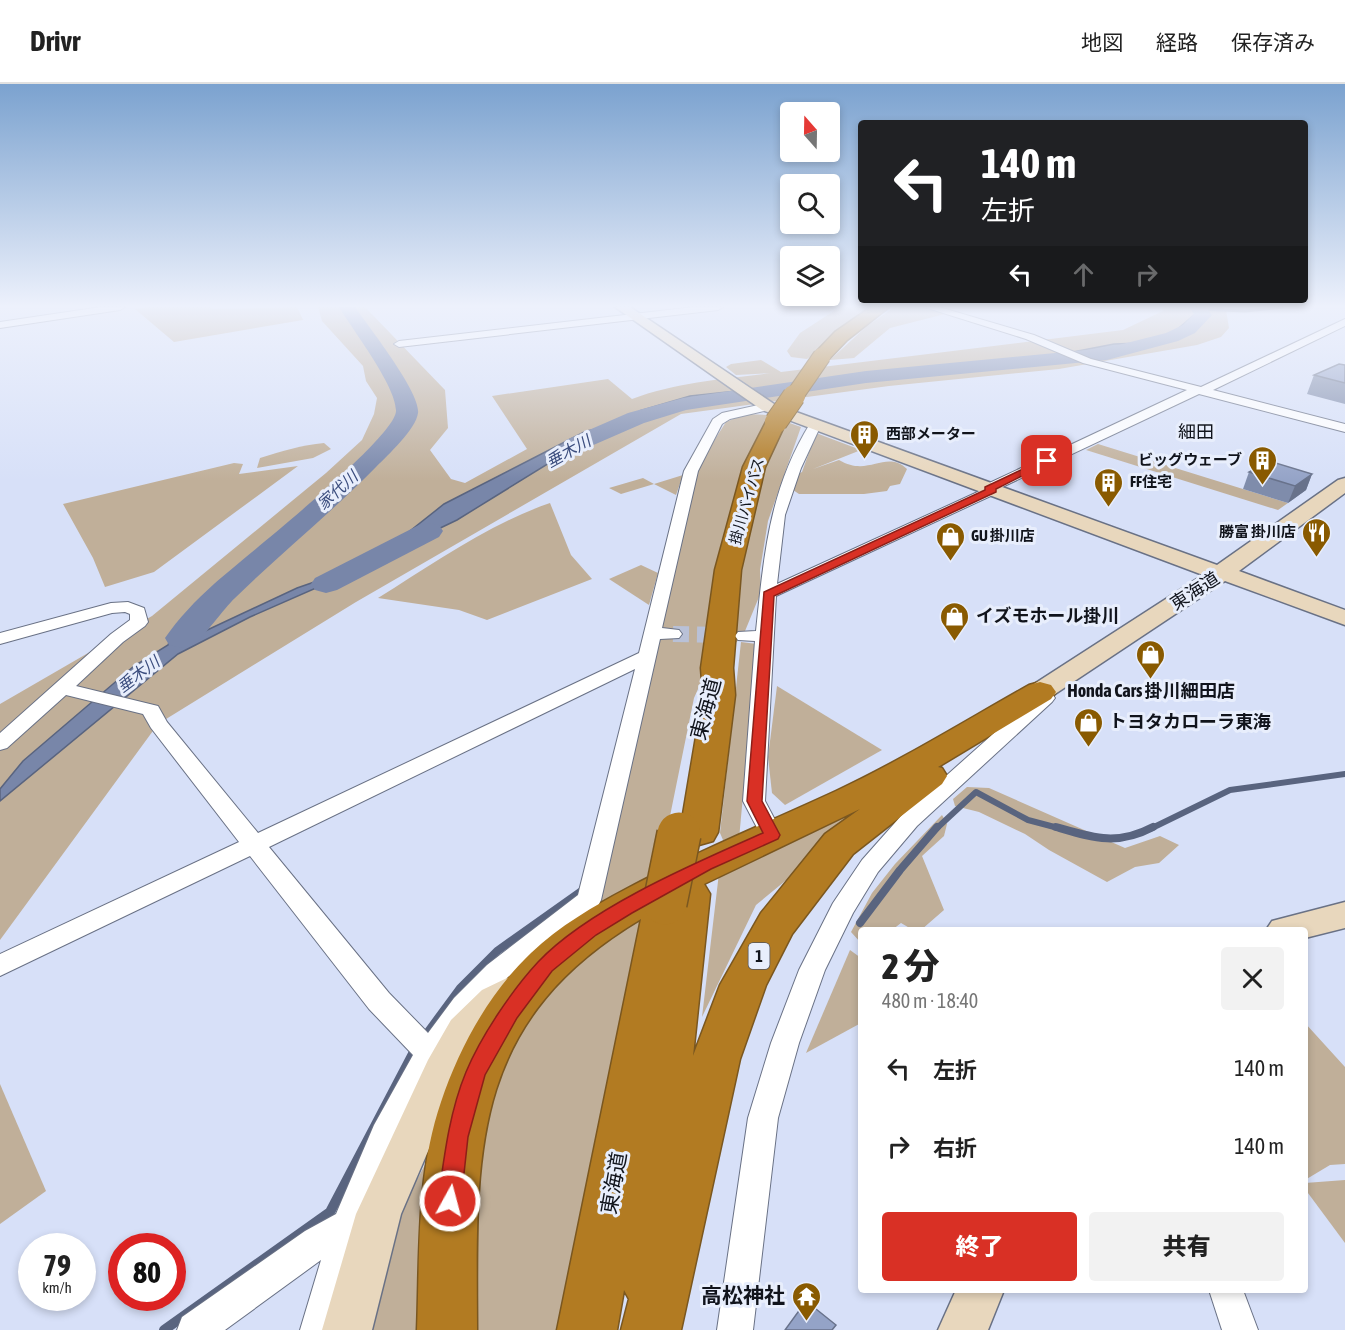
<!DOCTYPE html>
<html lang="ja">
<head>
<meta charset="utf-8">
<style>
  body { margin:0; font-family:"Asap Condensed","Noto Sans JP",sans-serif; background:#f2f2f2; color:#222; height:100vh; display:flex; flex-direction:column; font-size:22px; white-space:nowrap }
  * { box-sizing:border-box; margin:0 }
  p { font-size:20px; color:#767676 }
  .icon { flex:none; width:33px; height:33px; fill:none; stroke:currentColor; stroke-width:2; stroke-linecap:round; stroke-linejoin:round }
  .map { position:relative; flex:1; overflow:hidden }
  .side { position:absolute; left:858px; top:843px; width:450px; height:366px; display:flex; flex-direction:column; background:#fff; border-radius:6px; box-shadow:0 3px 9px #0003 }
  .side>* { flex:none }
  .top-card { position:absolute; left:858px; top:36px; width:450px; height:183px; border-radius:6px; box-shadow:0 3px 9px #0003; background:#202124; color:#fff; overflow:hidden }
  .needle { width:39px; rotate:340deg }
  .controls { position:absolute; left:780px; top:18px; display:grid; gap:12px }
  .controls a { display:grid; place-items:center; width:60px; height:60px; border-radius:6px; background:#fff; box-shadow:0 3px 9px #0003; font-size:30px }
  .speed { position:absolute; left:18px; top:1149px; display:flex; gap:12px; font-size:30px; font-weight:700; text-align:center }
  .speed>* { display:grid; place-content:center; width:78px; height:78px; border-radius:50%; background:#fff; box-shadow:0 3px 9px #0003; line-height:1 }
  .speed small { font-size:15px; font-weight:400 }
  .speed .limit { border:9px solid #d22; background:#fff; color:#111 }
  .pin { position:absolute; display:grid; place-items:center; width:51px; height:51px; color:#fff; margin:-26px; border-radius:12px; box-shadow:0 3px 9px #0006 }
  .me { position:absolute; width:66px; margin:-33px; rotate:7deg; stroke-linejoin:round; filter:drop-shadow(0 0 4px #0008) }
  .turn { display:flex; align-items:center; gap:21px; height:126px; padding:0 24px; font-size:27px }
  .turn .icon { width:78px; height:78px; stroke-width:2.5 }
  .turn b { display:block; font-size:42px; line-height:51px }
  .lanes { display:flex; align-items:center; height:57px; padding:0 24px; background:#0003; justify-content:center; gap:30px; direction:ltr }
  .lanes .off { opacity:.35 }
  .round { display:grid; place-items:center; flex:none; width:63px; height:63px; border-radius:6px; background:#f2f2f2 }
  .summary { display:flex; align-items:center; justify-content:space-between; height:102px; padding:0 24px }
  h1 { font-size:36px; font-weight:800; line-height:45px }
  .cta { display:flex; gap:12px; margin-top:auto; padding:12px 24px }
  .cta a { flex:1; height:69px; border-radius:6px; background:#d93025; color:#fff; font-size:24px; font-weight:800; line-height:69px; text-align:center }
  .cta a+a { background:#f2f2f2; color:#222 }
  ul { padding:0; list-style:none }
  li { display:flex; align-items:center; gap:18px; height:78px; padding:0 24px }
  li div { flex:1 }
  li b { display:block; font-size:22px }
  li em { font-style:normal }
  header { display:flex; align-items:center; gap:36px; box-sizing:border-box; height:84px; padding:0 30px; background:#fff; border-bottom:2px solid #e0e0e0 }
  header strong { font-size:28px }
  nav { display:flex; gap:33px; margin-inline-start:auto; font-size:21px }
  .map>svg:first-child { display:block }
  .green { fill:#c0af99 }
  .water { fill:#7886a9; stroke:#59647f; stroke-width:1.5 }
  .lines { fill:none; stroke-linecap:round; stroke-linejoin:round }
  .stream-far3 { stroke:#59647f; stroke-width:3 }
  .stream-far2 { stroke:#59647f; stroke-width:6 }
  .stream-far1 { stroke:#59647f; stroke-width:8 }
  .stream { stroke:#59647f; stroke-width:10 }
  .river { fill:#7886a9; fill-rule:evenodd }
  .street-tunnel { stroke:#b9c1d7; stroke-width:16; stroke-dasharray:16 8; stroke-linecap:butt }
  .street-casing { stroke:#697185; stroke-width:2 }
  .secondary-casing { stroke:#697185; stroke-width:3 }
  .highway-casing { stroke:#7a5720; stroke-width:3 }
  .street { fill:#fff; fill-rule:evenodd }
  .secondary { fill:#e8d7bd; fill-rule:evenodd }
  .highway { fill:#b27b22; fill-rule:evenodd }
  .highway-bridge-far2-casing { stroke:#7a5720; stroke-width:19; stroke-linecap:butt }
  .highway-bridge-far1-casing { stroke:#7a5720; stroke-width:24; stroke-linecap:butt }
  .highway-bridge-casing { stroke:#7a5720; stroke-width:46; stroke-linecap:butt }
  .highway-bridge-far2 { stroke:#b27b22; stroke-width:17 }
  .highway-bridge-far1 { stroke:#b27b22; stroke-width:22 }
  .highway-bridge { stroke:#b27b22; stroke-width:43 }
  .wall { fill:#7f8cab }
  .shaded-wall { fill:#68728b }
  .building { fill:#94a3c7; stroke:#68728b; stroke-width:1.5 }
  .route { fill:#d93025; stroke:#8d1f18; stroke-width:1.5 }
  .labels { text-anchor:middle; stroke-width:6; stroke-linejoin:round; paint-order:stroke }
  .far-poi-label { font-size:15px; font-weight:bold; fill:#11141c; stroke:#e8eefc; text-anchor:start }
  .far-street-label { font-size:15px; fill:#11141c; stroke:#e8eefc }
  .far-water-label { font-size:16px; font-style:italic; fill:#3a4c7d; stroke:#e8eefc }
  .shield { fill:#e8eefc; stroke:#52555f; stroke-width:1.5 }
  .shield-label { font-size:16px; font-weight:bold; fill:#11141c }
  .far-quarter-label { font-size:18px; fill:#11141c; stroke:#e8eefc }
  .street-label { font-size:18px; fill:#11141c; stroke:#e8eefc }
  .poi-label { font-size:18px; font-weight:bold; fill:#11141c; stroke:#e8eefc; text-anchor:start }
  .near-street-label { font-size:21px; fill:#11141c; stroke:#e8eefc }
  .near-poi-label { font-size:21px; font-weight:bold; fill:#11141c; stroke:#e8eefc; text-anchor:end }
</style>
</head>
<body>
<header>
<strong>Drivr</strong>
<nav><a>地図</a><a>経路</a><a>保存済み</a></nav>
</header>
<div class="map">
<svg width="1345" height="1246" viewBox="0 0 1345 1246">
  <rect width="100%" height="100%" fill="#d7e0f8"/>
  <!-- green -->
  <g class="green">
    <polygon points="148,223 211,223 214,225 297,223 303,236 174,258 135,225"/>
    <path d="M318,223H365L445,306L448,344L430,366L451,395L465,399L527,365L492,312L608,295L632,315C676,298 725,295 771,289L736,291L726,283L731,280L761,276L781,288L1123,246L1163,227L1162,223H1222L1226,226L1229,244L1221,253L1197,261L1059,285L889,302L681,330L356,518L158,640L0,856V620L152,532L326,389L362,356L374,330L377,314L366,297L363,282L322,237Z"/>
    <polygon points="840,223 874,223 807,275 791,273 787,267 800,249"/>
    <polygon points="895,223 917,223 945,230 890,244 854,274 830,276 867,242"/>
    <polygon points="745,330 767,331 801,343 768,437 760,486 761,508 743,552 707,585 694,614 657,796 566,850 492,905 597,819 675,476 701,377 726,338"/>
    <path d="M816,349L861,366L813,385L839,376C869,394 885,365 907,385L900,400L890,402L887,407L864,410H799L793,406L796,391L802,388Z"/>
    <path d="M324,359L331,365L313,374L257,384L260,374C282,367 302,361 324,359Z"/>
    <polygon points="1098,360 1288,419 1278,426 1086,366"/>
    <polygon points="234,379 243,380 239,390 298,382 154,488 105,503 93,474 63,420"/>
    <polygon points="683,391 676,411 654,400 621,410 609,404 643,394 654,400"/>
    <path d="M550,419L571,471L592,495L487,536L459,526L378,514C433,480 489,440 550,419Z"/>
    <polygon points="641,481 658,489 649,521 609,495"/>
    <polygon points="741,558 757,560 739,755 723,756 720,749"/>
    <polygon points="777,602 882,666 785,721 772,709 768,673"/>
    <polygon points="919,687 756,821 702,933 719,789"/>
    <polygon points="967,703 989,704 1125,764 1160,752 1179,761 1159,779 1135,783 1107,798 1049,766 1025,750 979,728 955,722 953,715"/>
    <polygon points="942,731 947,740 944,752 922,772 944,826 921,846 913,846 901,839 892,846 861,846 861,859 851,848 872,809 895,780"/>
    <polygon points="651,823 562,1246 466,1246 469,1168 491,992 557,889"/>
    <polygon points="850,866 861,874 861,939 806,969"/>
    <polygon points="1305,939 1345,983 1345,1080 1330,1081 1305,1096"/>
    <polygon points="0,1000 46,1107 0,1140"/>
    <polygon points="428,1075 422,1246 369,1246 390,1146"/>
    <polygon points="1345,1096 1345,1159 1305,1105 1305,1099"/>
  </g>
  <!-- water -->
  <g class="water">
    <path d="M1196,223H1199L1206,230C1166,271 1085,276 1031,276L1114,260L1140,259L1174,248L1195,230Z"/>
    <polygon points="819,298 639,327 690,312"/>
    <polygon points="620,341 580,360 457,436 386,470 396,458 444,420 586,347"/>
    <polygon points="369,479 341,493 250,533 178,570 0,717 0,705 23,677 134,582 168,561 174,546 221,512 188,555 297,504"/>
  </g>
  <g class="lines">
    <!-- stream-far3 -->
    <polyline class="stream-far3" points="1199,225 1245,227 1283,223"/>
    <!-- stream-far2 -->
    <g class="stream-far2">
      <polyline points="936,745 976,708 1028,736 1062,745"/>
      <polyline points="1150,745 1230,706 1345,690"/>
    </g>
    <!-- stream-far1 -->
    <g class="stream-far1">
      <path d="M1056,743C1094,754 1117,762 1153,743"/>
      <polyline points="860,839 900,786 937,743"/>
      <polyline points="424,953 460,904 497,867 583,806"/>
      <polyline points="413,968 416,964"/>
    </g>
    <!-- stream -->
    <polyline class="stream" points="164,1246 330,1128 415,966"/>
    <!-- river -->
    <g class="river">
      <path d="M339,223H355C368,242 421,309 418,329C416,345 388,371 376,383C331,429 281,469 235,514C224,524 203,555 192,561C184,565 177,563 169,561L165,554C178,535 196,516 214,500C242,475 395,355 396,327C397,303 352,245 339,223Z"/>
      <polygon points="1189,223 1206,223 1212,231 1195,249 1178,257 1107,276 866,299 686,326 644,339 582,366 574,368 566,366 562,361 566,356 628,329 683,314 866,287 1107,264 1166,249 1183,241 1194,230"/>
      <polygon points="429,439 439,441 443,447 439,453 337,506 326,509 315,506 311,500 315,494 419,441"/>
    </g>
    <!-- street-tunnel -->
    <polyline class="street-tunnel" points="673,550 732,551"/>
    <defs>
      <g id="street">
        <polygon points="101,223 125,223 120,226 0,244 0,238"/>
        <polygon points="694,223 723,223 718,226 399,263 394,260 399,257"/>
        <path d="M924,223H939L1034,251L1091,275L1201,303L1345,235V242L1213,306L1345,340V348L1199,310L998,405L997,409L776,512L765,717L783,751L780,757L772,759L764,757L743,717L755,557L738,556L735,552L738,548L756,547C764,471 769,405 811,338L815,337L821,341L801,384L785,431L777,500L982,406L983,402L1187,306L1083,279L1026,255Z"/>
        <path d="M768,319L772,321V325L730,335L722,340L698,387L662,544L679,546L682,550L679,554L660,555L601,816L598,822C567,847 533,869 505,896C409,989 370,1122 336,1246H300L321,1176L225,1246H177L182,1233L305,1147L336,1130L374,1041L413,971L369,925L250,772L0,892V870L239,758L151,644L143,630L66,611L7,664L0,666V649L111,550L130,536V530L125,528L112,529L0,560V549L111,519L128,518L144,524L148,538L145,542L123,558L76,602L158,622L167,638L258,749L639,569L684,387L713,335L722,329ZM635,585L578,811L487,881L454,914L428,949L389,909L269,763Z"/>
        <polygon points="1045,608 1052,610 1055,614 1052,618 917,742 878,788 853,829 825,886 799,959 778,1034 753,1246 717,1246 748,1034 771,959 799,886 833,819 862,776 901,732 1038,610"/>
        <polygon points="1209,1206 1243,1206 1258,1246 1222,1246"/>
      </g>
      <g id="secondary">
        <polygon points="615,223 630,223 774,320 1217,481 1338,396 1345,394 1345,409 1239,487 1345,526 1345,541 1225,497 1049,614 1040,616 1031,614 1027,608 1031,602 1203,491 762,326"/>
        <polygon points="1345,818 1345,844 1305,854 1305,846 1266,846 1272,837"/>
        <polygon points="507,894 520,898 526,909 520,920 508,928 479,960 459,995 401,1130 372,1246 322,1246 356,1130 428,976 451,936 482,906"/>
        <polygon points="956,1206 1004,1206 988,1246 938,1246"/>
      </g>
      <g id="highway">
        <polygon points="871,223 889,223 847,256 828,276 816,276 813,272 816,268 835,248"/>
        <polygon points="776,332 783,334 786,338 765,383 741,486 733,584 735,611 718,748 713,757 699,761 685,757 680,748 703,611 701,584 715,486 743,383 766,338 769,334"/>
        <path d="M1040,598L1051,601L1056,608L1051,615L938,683L942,684L947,692L942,700L853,770L792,850L766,901L740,975L681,1246H621L629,1215L624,1206L617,1246H557L641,835C469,938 476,1067 477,1246H417C420,1171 416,1091 441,1018C459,964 489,909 531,869C559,842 594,822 628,804C695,768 767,739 836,707C902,676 965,637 1029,601ZM860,725L825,750L761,829L720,901L693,972L710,810L704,800Z"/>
      </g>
    </defs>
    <!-- street casing -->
    <use href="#street" class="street-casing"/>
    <!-- secondary casing -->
    <use href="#secondary" class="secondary-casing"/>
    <!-- highway casing -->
    <use href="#highway" class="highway-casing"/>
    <!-- street -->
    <use href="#street" class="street"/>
    <!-- secondary -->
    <use href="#secondary" class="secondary"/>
    <!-- highway -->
    <use href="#highway" class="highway"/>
    <defs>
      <polyline id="highway-bridge-far2" points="793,314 822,272"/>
      <polyline id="highway-bridge-far1" points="776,338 794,312"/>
      <polyline id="highway-bridge" points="665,819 679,750"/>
    </defs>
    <!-- highway-bridge-far2 casing -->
    <use href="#highway-bridge-far2" class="highway-bridge-far2-casing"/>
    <!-- highway-bridge-far1 casing -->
    <use href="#highway-bridge-far1" class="highway-bridge-far1-casing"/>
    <!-- highway-bridge casing -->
    <use href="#highway-bridge" class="highway-bridge-casing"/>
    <!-- highway-bridge-far2 -->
    <use href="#highway-bridge-far2" class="highway-bridge-far2"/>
    <!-- highway-bridge-far1 -->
    <use href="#highway-bridge-far1" class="highway-bridge-far1"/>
    <!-- highway-bridge -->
    <use href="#highway-bridge" class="highway-bridge"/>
  </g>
  <!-- wall -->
  <g class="wall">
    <polygon points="1345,281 1345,320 1307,310 1314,291"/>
    <polygon points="1249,388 1312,390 1306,406 1288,419 1243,405"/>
  </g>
  <!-- shaded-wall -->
  <polygon class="shaded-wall" points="1312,390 1306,406 1288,419 1295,402"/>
  <!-- building -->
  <g class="building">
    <polygon points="1339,280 1345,281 1345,299 1314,291"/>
    <polygon points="1269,377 1312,390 1295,402 1249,388"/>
    <polygon points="806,1217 836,1241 832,1246 785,1246"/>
  </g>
  <!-- sky -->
  <linearGradient id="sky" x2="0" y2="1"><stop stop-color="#7ba2cf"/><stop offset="0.56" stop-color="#edf1fc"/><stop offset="1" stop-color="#edf1fc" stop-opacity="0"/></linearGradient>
  <rect width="1345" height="397" fill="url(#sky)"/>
  <!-- route -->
  <path class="route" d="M1044,375L1052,377L996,405V408L774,512L762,717L780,751L778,755L711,785L632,829L596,851L552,887L517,934L485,991L468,1053L461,1117L458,1125L450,1128L442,1125L438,1117C444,1074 449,1029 466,988C481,952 512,906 538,878C589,824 695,779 763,749L747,717L764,508L985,406V403Z"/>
  <!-- icons -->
  <defs>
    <symbol id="building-pin" viewBox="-11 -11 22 30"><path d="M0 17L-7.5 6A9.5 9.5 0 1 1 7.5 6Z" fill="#895a00" stroke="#e8eefc"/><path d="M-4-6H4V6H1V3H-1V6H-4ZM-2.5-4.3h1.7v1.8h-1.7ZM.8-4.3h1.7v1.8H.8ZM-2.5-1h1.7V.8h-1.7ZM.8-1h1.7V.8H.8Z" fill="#fff"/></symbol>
    <symbol id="restaurant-pin" viewBox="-11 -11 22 30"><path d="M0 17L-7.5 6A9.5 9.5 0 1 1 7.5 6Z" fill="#895a00" stroke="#e8eefc"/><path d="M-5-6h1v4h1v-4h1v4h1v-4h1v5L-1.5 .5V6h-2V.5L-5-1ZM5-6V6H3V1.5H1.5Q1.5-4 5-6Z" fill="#fff"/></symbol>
    <symbol id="shop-pin" viewBox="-11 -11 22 30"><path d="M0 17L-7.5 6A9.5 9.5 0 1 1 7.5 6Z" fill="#895a00" stroke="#e8eefc"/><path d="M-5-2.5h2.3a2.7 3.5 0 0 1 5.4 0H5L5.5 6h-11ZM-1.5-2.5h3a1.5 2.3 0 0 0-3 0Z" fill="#fff"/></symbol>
    <symbol id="temple-pin" viewBox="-11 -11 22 30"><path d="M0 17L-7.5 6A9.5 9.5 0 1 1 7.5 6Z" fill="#895a00" stroke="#e8eefc"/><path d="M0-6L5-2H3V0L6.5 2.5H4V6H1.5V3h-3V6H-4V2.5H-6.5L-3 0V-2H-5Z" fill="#fff"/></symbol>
  </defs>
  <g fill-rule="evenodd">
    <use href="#building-pin" x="848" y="334" width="33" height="45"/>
    <use href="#building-pin" x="1246" y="360" width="33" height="45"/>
    <use href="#building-pin" x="1092" y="382" width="33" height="45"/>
    <use href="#restaurant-pin" x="1300" y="432" width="33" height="45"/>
    <use href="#shop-pin" x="934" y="436" width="33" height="45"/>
    <use href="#shop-pin" x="938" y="516" width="33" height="45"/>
    <use href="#shop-pin" x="1134" y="554" width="33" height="45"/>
    <use href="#shop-pin" x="1072" y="622" width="33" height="45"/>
    <use href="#temple-pin" x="790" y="1196" width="33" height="45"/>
  </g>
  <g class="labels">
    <!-- far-poi labels -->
    <g class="far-poi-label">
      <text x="886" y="355">西部メーター</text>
      <text x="1242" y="381" text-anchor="end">ビッグウェーブ</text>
      <text x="1130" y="403">FF住宅</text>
      <text x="1296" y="453" text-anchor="end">勝富 掛川店</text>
      <text x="971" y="457">GU 掛川店</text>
    </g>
    <!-- far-street labels -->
    <g class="far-street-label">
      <text transform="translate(747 417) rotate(-74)" y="5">掛川バイパス</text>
    </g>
    <!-- far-water labels -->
    <g class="far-water-label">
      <text transform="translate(568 367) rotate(-29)" y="6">垂木川</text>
      <text transform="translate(337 406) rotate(-42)" y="6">家代川</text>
      <text transform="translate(138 590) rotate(-37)" y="6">垂木川</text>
    </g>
    <!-- shield labels -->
    <rect class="shield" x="748.5" y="859" width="21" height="26" rx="4.5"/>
    <g class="shield-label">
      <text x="759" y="878">1</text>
    </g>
    <!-- far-quarter labels -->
    <g class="far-quarter-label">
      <text x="1196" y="354">細田</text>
    </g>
    <!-- street labels -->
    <g class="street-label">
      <text transform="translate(1195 507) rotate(-33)" y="6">東海道</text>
    </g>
    <!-- poi labels -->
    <g class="poi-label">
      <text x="976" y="538">イズモホール掛川</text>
      <text x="1151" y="613" text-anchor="middle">Honda Cars 掛川細田店</text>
      <text x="1109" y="644">トヨタカローラ東海</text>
    </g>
    <!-- near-street labels -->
    <g class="near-street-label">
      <text transform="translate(706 625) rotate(-75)" y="7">東海道</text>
      <text transform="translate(614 1099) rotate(-80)" y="7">東海道</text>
    </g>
    <!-- near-poi labels -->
    <g class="near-poi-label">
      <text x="785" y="1219">高松神社</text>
    </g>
  </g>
</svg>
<div class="controls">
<a><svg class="needle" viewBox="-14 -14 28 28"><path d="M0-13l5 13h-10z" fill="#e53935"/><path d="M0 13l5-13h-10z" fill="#767676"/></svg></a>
<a><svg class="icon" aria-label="search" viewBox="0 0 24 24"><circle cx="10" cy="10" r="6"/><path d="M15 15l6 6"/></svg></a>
<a><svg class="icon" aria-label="layers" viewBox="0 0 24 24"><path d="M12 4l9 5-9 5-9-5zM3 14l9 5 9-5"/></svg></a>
</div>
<div class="speed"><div>79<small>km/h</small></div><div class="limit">80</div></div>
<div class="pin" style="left:1047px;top:377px;background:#d93025"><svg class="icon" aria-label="arrive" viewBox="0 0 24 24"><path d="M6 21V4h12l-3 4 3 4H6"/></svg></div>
<svg class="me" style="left:450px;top:1117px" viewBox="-20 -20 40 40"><circle r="17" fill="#d93025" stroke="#fff" stroke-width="3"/><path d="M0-11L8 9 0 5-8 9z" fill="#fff"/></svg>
<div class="top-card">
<div class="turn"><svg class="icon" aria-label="left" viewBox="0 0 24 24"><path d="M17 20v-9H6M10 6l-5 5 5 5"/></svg><div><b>140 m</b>左折</div></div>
<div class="lanes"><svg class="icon" aria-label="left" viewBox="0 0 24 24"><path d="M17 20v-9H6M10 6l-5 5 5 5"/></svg><svg class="icon off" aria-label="ahead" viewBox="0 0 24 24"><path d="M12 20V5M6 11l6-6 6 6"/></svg><svg class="icon off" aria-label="right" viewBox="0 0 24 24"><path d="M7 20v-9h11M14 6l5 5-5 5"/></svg></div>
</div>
<section class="side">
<div class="summary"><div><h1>2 分</h1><p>480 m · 18:40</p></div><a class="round"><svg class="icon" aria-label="close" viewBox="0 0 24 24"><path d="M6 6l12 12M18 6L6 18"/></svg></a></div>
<ul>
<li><svg class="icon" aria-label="left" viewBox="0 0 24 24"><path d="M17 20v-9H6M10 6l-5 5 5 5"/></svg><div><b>左折</b></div><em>140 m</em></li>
<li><svg class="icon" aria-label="right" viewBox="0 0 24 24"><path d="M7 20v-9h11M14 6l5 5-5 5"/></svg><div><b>右折</b></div><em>140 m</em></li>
</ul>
<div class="cta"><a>終了</a><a>共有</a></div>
</section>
</div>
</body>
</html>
